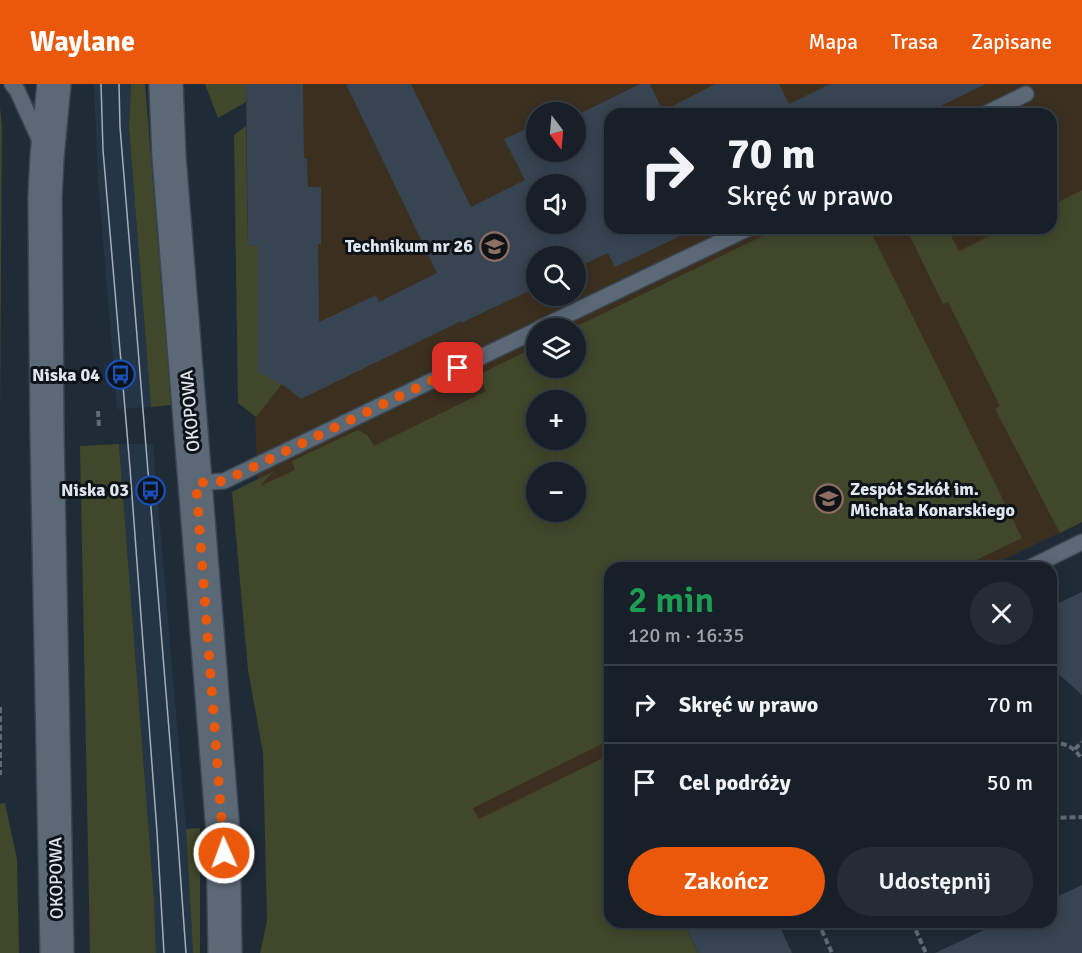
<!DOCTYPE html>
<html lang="pl">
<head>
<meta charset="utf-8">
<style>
  body { margin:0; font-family:Signika,sans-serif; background:#242d35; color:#f1f3f6; height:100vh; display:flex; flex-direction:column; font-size:22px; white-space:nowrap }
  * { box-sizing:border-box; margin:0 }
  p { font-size:20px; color:#9ea3a8 }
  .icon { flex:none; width:33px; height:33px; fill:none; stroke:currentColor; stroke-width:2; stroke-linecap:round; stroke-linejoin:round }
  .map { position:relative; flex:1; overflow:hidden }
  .drawer { position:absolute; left:604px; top:478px; width:453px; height:366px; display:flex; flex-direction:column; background:#172029; border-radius:18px; box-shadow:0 3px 15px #0003,0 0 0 2px #363e46 }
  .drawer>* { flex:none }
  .banner { position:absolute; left:604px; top:24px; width:453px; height:126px; border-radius:18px; box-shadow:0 3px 15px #0003,0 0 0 2px #363e46; background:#172029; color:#f1f3f6; overflow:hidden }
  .needle { width:39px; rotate:164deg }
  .fabs { position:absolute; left:526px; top:18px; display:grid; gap:12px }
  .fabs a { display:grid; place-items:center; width:60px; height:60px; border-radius:50%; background:#172029; box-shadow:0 3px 15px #0003,0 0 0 2px #363e46; font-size:30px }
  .pin { position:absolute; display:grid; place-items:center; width:51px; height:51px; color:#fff; margin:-26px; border-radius:12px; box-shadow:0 3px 9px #0006 }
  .me { position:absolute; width:66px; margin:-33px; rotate:358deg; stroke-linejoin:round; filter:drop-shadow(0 0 4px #0008) }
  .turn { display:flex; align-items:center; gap:21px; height:126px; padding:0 24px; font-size:27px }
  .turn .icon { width:78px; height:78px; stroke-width:2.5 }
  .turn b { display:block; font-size:42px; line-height:51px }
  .round { display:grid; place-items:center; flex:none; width:63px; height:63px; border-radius:32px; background:#242d35 }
  .summary { display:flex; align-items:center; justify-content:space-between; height:102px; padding:0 24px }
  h1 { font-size:36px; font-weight:600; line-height:45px; color:#1e9e55 }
  .cta { display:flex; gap:12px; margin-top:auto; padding:12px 24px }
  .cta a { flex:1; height:69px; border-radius:36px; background:#ea580c; color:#fff; font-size:24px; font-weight:600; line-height:69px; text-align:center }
  .cta a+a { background:#242d35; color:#f1f3f6 }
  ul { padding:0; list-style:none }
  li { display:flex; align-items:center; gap:18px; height:78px; padding:0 24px; border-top:2px solid #363e46 }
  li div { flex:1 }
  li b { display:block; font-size:22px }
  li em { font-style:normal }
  header { display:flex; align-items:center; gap:36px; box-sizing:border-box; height:84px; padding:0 30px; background:#ea580c; color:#fff }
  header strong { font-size:28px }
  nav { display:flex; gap:33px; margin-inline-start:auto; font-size:21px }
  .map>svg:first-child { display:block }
  .built { fill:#243546 }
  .education { fill:#3b2f20; fill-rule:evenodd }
  .green { fill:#41472b; fill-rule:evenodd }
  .building { fill:#374451; fill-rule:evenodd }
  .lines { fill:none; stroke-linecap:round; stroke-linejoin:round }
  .lane-casing { stroke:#3b4650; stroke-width:18 }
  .secondary-casing { stroke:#3b4650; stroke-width:36 }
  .path { stroke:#5f6a75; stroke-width:4; stroke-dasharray:6 3; stroke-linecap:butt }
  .lane { stroke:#5b6977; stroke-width:15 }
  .secondary { stroke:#5b6977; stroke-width:33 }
  .tram { stroke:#a5afb8; stroke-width:1.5 }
  .route { stroke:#ea580c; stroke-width:10; stroke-dasharray:0 18 }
  .labels { text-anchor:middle; stroke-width:6; stroke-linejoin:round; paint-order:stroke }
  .poi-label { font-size:18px; font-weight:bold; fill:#dee6ee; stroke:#0e1318; text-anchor:end }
  .street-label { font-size:18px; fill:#dee6ee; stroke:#0e1318 }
</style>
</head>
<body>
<header>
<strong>Waylane</strong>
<nav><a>Mapa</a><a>Trasa</a><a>Zapisane</a></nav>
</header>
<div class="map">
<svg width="1082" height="869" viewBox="0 0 1082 869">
  <rect width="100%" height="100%" fill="#1f2b37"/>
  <!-- built -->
  <g class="built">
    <polygon points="94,0 131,0 129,45 151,323 117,325 98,96"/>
    <polygon points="119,360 153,360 186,745 193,869 156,869 154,815"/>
  </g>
  <!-- education -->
  <path class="education" d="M279,0H1082V438L987,484H610V671L607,673L610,680V838L684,839L277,869L248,162L246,18ZM537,28H576V68H537ZM610,30H1052V144H610ZM537,100H576V140H537ZM537,172H576V212H537ZM537,244H576V284H537ZM537,316H576V356H537ZM537,388H576V428H537Z"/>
  <!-- green -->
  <g class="green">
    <polygon points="131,0 145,0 171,321 151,323 129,44"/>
    <polygon points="205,0 246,0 246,18 218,34"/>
    <polygon points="0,23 2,43 0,334"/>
    <polygon points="246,42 248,162 258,161 258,287 282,300 256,333 238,319 234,51"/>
    <polygon points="1082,106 1082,438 1060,449 995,325 1000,322 948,218 943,220 906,144 947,144 959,167 1006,144 1052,144 1052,121"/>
    <path d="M779,144H869L1022,454L960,484H610V656L473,724L479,735L607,672L610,680V838L684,839L698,869H260L267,837L263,669L248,586L232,408L274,387L260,402L295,386L292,377L358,346L367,351L374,362L486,307L478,291L537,262V284H576V244H573ZM537,316H576V356H537ZM537,388H576V428H537Z"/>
    <polygon points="119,360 154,815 156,869 90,869 80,362"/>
    <polygon points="5,719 17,775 19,869 0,869 0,720"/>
    <polygon points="200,744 200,869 193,869 186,745"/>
  </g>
  <!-- building -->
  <g class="building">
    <path d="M246,0H303L304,74L307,75L308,103H321V160H318L319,238L376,211L379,218L437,189L346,0H411L471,123L525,96L504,55L537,40V68H576V28H562L575,22L579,30L640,0H650L663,27L715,0H779L789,20L830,0H986L924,30H610V144H697L615,183L608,169L576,184V172H537V203L461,239V237L301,315L286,303L258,288V161L248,162ZM537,100H576V140H537Z"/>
    <polygon points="1082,508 1082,611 1052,584 1052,522"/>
    <polygon points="1082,801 1082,869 935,869 1001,838 1052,838 1052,815"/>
    <polygon points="684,838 778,838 792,869 698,869"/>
  </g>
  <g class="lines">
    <defs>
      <g id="lane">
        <polyline points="12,0 17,6 41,59"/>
        <polyline points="985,30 1026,10"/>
        <polyline points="540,244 749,144"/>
        <polyline points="196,399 224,397 537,246"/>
        <polyline points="1029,484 1082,458"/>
      </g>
      <g id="secondary">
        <polyline points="54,0 47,73 45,113 47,349 57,869"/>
        <polyline points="166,0 169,73 223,748 225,869"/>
      </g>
    </defs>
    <!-- lane casing -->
    <use href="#lane" class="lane-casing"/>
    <!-- secondary casing -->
    <use href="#secondary" class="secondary-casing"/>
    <!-- path -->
    <g class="path">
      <polyline points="98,327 99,344"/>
      <polyline points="0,623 0,691"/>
      <path d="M1052,658C1066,660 1073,662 1082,675"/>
      <polyline points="1075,665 1082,658"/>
      <polyline points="1052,736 1056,734 1082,733"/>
      <polyline points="818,838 832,869"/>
      <polyline points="912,838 926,869"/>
      <polyline points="821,846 835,838"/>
    </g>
    <!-- lane -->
    <use href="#lane" class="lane"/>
    <!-- secondary -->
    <use href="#secondary" class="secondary"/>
    <!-- tram -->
    <g class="tram">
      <polyline points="101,0 103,66 130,384 157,748 164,869"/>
      <polyline points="119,0 120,43 177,744 186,869"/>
    </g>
  </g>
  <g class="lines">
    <!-- route -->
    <polyline class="route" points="224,769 196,399 224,397 458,284"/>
  </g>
  <!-- icons -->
  <defs>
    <symbol id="school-ring" viewBox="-11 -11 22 22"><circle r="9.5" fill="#0e1318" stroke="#8d6e63" stroke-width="1.5"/><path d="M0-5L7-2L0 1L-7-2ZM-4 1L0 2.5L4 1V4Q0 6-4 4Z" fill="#8d6e63"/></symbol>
    <symbol id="bus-ring" viewBox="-11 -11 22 22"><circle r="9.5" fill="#0e1318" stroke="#1a4fb4" stroke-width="1.5"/><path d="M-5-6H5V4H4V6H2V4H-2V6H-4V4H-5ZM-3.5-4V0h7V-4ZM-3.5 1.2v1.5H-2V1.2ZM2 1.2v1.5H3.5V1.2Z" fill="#1a4fb4"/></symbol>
  </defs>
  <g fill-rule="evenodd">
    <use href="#school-ring" x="478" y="146" width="33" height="33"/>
    <use href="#bus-ring" x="104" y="274" width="33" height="33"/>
    <use href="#bus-ring" x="134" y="390" width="33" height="33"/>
    <use href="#school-ring" x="812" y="398" width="33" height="33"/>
  </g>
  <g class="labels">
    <!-- poi labels -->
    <g class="poi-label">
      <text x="473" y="168">Technikum nr 26</text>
      <text x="100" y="297">Niska 04</text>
      <text x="850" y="411" text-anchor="start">Zespół Szkół im.<tspan x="850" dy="21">Michała Konarskiego</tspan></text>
      <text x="129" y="412">Niska 03</text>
    </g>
    <!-- street labels -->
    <g class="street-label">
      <text transform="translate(190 327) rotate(-95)" y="6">OKOPOWA</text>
      <text transform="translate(56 794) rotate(-91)" y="6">OKOPOWA</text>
    </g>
  </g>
</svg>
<div class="fabs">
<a><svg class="needle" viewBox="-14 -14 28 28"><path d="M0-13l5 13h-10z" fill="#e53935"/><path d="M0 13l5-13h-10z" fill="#9ea3a8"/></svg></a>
<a><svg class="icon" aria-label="sound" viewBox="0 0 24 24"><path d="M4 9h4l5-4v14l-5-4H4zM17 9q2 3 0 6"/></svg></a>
<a><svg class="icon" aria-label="search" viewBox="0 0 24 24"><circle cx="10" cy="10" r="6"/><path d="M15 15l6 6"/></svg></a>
<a><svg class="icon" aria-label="layers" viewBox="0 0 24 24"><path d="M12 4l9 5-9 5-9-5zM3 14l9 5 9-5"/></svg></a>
<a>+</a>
<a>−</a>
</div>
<div class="pin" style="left:458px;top:284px;background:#d93025"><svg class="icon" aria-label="arrive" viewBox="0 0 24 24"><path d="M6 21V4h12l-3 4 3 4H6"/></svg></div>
<svg class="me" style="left:224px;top:769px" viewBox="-20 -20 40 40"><circle r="17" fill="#ea580c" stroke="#fff" stroke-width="3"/><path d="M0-11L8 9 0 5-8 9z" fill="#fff"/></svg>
<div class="banner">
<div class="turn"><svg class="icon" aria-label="right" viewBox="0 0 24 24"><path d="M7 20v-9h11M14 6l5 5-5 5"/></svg><div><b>70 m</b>Skręć w prawo</div></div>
</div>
<section class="drawer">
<div class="summary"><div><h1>2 min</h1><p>120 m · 16:35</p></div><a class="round"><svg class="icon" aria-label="close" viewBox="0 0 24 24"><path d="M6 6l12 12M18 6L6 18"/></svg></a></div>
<ul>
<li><svg class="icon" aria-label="right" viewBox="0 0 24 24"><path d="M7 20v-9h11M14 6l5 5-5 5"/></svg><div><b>Skręć w prawo</b></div><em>70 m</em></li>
<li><svg class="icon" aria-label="arrive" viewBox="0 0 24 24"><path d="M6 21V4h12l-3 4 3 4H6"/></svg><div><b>Cel podróży</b></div><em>50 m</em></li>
</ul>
<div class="cta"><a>Zakończ</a><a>Udostępnij</a></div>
</section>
</div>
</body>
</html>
